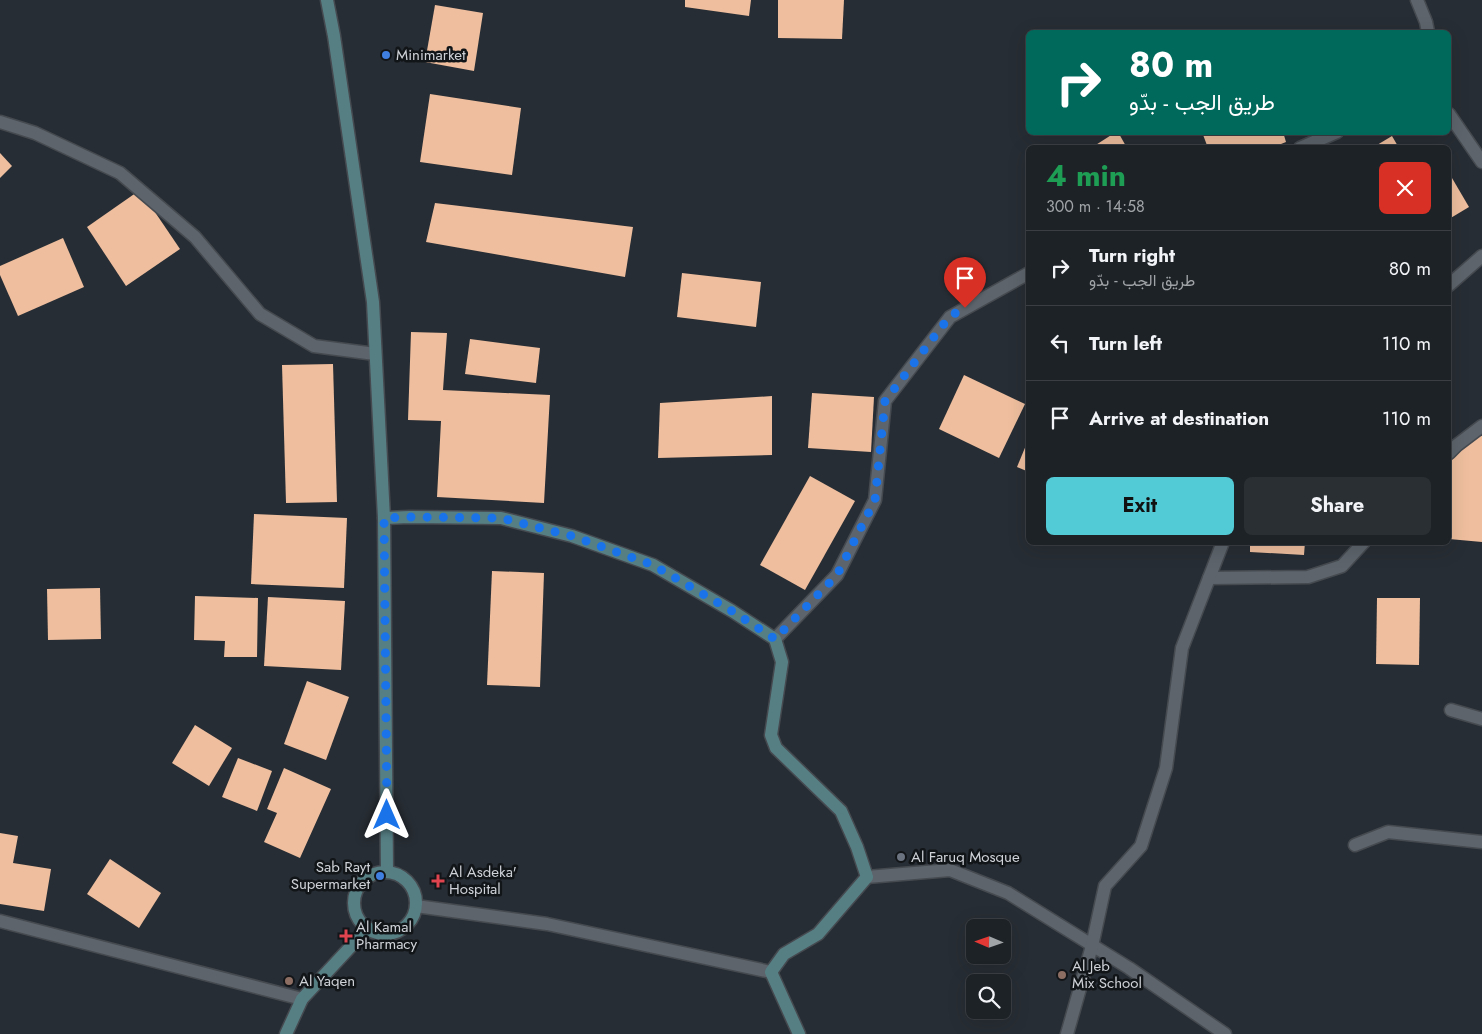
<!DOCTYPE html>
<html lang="en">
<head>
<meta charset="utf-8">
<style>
  body { margin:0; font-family:Jost,Vazirmatn,sans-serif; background:#2a2f33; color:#f1f3f6; height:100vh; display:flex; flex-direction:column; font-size:19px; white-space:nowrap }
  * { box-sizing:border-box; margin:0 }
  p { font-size:16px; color:#a0a4a7 }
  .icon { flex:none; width:28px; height:28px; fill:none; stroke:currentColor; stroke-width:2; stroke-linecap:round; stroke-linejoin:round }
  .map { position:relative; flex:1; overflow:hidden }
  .side { position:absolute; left:1026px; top:145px; width:425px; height:400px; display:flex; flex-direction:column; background:#1d2227; border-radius:8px; box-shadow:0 5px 20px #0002,0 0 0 1px #3b3f44 }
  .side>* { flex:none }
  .guide { position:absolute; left:1026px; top:30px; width:425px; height:105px; border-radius:8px; box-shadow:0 5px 20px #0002,0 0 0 1px #3b3f44; background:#00695c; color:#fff; overflow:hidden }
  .needle { width:32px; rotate:272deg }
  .buttons { position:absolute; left:966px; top:919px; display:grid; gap:10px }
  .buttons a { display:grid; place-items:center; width:45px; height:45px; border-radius:8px; background:#1d2227; box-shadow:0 5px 20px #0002,0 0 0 1px #3b3f44; font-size:25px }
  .pin { position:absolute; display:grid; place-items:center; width:42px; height:42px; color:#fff; margin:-51px -21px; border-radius:50% 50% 50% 0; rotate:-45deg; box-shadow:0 0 5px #0007 }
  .pin .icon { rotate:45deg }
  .me { position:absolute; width:55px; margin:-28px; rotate:0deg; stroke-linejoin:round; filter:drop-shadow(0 0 4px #0008) }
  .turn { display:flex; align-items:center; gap:18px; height:105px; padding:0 20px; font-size:22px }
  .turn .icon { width:65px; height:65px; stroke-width:2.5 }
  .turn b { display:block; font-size:35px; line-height:42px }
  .round { display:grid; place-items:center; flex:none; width:52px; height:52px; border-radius:8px; background:#2a2f33 }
  .head { display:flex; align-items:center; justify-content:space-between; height:85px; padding:0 20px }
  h1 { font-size:30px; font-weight:700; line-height:38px; color:#1e9e55 }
  .primary-button { display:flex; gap:10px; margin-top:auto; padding:10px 20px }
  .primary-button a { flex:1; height:58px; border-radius:8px; background:#52cbd7; color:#111; font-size:20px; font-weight:700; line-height:58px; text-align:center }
  .primary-button a+a { background:#2a2f33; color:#f1f3f6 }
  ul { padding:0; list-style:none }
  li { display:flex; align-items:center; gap:15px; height:75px; padding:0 20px; border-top:1px solid #3b3f44 }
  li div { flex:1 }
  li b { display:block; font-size:19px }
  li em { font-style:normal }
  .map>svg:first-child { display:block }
  .building { fill:#eebe9e }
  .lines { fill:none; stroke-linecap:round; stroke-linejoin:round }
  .street-casing { stroke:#454a50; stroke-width:15 }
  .secondary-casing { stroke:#454a50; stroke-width:15 }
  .street { stroke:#5d646b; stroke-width:12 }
  .secondary { stroke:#567f84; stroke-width:12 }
  .route { stroke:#1a73e8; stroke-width:9; stroke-dasharray:0 16.2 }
  .shop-dot { fill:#3f7fe0; stroke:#121518; stroke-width:2 }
  .worship-dot { fill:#6b7280; stroke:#121518; stroke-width:2 }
  .health-dot { fill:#e0444e; stroke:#121518; stroke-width:2 }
  .education-dot { fill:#8d6e63; stroke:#121518; stroke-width:2 }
  .labels { text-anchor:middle; stroke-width:5; stroke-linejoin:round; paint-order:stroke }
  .poi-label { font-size:15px; fill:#cfd3d8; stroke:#121518; text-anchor:start }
</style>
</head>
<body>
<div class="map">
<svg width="1482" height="1034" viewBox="0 0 1482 1034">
  <rect width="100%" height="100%" fill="#272d34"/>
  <!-- building -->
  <g class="building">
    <polygon points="685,0 751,0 749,16 685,7"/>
    <polygon points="778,0 844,0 842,39 778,38"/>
    <polygon points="435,5 483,13 474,71 425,62"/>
    <polygon points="430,94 521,108 512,175 420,162"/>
    <polygon points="1116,132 1118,132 1127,148 1091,148"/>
    <polygon points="1202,132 1283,132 1286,142 1271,148 1208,148"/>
    <polygon points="1392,136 1399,148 1372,148"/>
    <polygon points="0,153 12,166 0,178"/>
    <polygon points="1452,178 1469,207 1449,219 1449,180"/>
    <polygon points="140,190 180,249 126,286 87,227"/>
    <polygon points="435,203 633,227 625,277 426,242"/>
    <polygon points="63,238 84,287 18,316 0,275 0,266"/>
    <polygon points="682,273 761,282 756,327 677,317"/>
    <polygon points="411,332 447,333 443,390 550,395 544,503 437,497 441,421 408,420"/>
    <polygon points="470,339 540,348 536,383 465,374"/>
    <polygon points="333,364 337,502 286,503 282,365"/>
    <polygon points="964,375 1025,404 999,458 939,429"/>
    <polygon points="812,393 874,397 871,452 808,448"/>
    <polygon points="772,396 772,455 658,458 660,403"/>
    <polygon points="1474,436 1482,436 1482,542 1449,539 1449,463"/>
    <polygon points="1029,438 1029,472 1017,467"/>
    <polygon points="810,476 855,501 805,590 760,565"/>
    <polygon points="254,514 347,518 344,588 251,584"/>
    <polygon points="1250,542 1305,542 1304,555 1250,552"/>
    <polygon points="492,571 544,573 540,687 487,685"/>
    <polygon points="100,588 101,639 48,640 47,589"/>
    <polygon points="195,596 258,598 257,657 224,657 225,641 194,640"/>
    <polygon points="268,597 345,601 341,670 264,666"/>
    <polygon points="1377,598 1420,598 1419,665 1376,664"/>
    <polygon points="307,681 349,697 326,760 284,744"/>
    <polygon points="195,725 232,748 209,786 172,763"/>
    <polygon points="238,758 272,771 257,811 222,797"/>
    <polygon points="284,768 331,789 300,858 264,842 277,813 267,809"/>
    <polygon points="0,833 18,836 13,863 51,869 44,911 0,904"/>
    <polygon points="110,859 161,893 139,928 87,894"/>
  </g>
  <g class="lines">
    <defs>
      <g id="street">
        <polyline points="1417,0 1426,22 1428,32"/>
        <polyline points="1449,114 1482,162"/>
        <polyline points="0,122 35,133 120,173 195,237 260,314 314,346 375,354"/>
        <polyline points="1300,148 1337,132"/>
        <polyline points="1449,285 1482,256"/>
        <polyline points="1449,453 1457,445 1482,426"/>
        <polyline points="1209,578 1308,577 1342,566 1364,542"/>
        <polyline points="775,639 837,575 875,500 885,401 950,317 1029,273"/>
        <polyline points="1451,710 1482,719"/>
        <polyline points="1355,845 1388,832 1482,842"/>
        <polyline points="867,877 950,870 1008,893 1129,968 1225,1034"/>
        <polyline points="416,906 547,924 771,972"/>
        <polyline points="0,921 302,999"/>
        <polyline points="1067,1034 1092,946 1105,886 1141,846 1166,768 1182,648 1223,542"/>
      </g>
      <g id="secondary">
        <polyline points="327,0 334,36 373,302 384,518 387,872"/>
        <polyline points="384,518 410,517 501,518 572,536 653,565 732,611 775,639 782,662 771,735 776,748 841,811 857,847 867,877 818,934 784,954 771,972 799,1034"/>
        <circle cx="385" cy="903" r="31"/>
        <polyline points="286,1034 302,999 368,928"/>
      </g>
    </defs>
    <!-- street casing -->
    <use href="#street" class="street-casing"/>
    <!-- secondary casing -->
    <use href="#secondary" class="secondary-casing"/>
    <!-- street -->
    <use href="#street" class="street"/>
    <!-- secondary -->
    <use href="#secondary" class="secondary"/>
  </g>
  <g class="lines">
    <!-- route -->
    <polyline class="route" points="387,815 384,518 410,517 501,518 572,536 653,565 732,611 775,639 837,575 875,500 885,401 950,316 965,308"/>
  </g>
  <!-- markers -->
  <g class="shop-dot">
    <circle cx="386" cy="55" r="5"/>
    <circle cx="380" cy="876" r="5"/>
  </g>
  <circle class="worship-dot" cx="901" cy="857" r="5"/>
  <g class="health-dot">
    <path d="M435.5 873.5h5v5h5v5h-5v5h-5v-5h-5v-5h5z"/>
    <path d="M343.5 928.5h5v5h5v5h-5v5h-5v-5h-5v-5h5z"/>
  </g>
  <g class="education-dot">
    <circle cx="1062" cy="975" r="5"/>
    <circle cx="289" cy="981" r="5"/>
  </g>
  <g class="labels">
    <!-- poi labels -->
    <g class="poi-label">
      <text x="396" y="60">Minimarket</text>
      <text x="911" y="862">Al Faruq Mosque</text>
      <text x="370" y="872" text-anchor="end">Sab Rayt<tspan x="370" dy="17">Supermarket</tspan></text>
      <text x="449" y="877">Al Asdeka'<tspan x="449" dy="17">Hospital</tspan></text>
      <text x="356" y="932">Al Kamal<tspan x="356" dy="17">Pharmacy</tspan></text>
      <text x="1072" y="971">Al Jeb<tspan x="1072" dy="17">Mix School</tspan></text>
      <text x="299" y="986">Al Yaqen</text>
    </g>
  </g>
</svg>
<div class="buttons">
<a><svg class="needle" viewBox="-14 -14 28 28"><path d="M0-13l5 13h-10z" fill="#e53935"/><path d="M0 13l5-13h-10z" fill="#a0a4a7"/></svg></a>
<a><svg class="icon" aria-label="search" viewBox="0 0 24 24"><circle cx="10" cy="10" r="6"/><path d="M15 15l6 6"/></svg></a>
</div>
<div class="pin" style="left:965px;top:308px;background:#d93025"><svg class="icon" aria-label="arrive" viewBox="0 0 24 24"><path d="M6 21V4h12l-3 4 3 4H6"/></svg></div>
<svg class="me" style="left:387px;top:815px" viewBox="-20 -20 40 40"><path d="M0-17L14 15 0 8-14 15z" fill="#1a73e8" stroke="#fff" stroke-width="4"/></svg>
<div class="guide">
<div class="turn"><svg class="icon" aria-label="right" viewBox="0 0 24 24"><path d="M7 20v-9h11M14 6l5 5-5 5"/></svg><div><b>80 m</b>طريق الجب - بدّو</div></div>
</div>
<section class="side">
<div class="head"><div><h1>4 min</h1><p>300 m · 14:58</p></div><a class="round" style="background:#d93025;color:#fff"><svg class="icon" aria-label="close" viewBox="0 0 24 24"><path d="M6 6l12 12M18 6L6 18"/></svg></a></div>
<ul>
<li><svg class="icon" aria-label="right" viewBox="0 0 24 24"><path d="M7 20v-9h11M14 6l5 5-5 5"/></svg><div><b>Turn right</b><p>طريق الجب - بدّو</p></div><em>80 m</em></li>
<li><svg class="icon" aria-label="left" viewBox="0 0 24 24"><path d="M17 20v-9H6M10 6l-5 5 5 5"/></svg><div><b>Turn left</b></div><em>110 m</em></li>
<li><svg class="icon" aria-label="arrive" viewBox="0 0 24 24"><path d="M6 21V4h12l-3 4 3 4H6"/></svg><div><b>Arrive at destination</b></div><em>110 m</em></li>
</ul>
<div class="primary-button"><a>Exit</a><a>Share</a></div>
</section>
</div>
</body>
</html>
